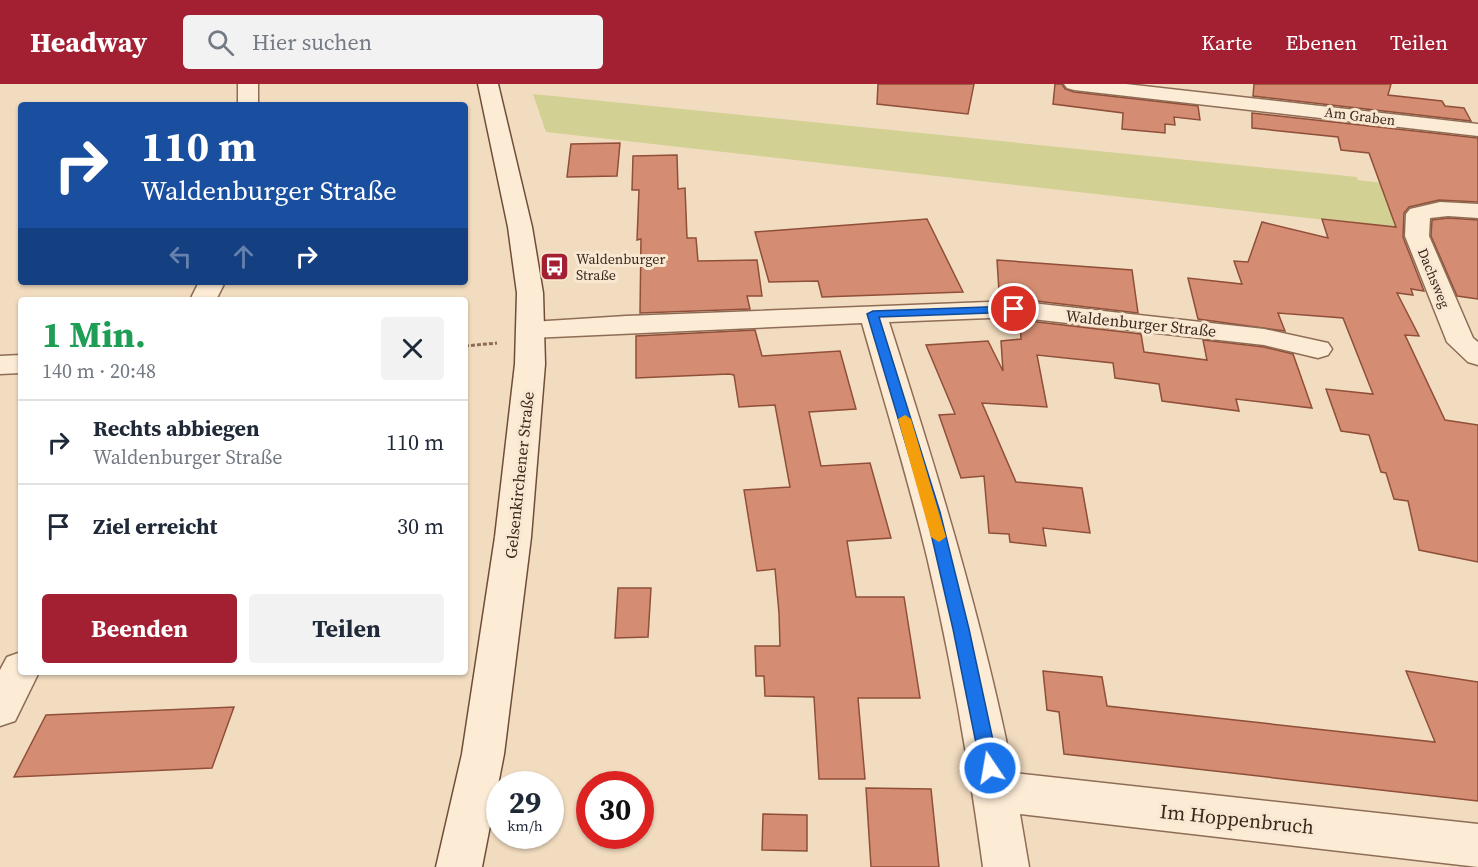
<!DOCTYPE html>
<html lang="de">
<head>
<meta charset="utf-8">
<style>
  body { margin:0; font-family:"Source Serif 4",serif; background:#f2f2f3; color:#1f2937; height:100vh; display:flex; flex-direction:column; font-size:22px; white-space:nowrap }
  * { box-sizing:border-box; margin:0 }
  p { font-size:20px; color:#747a83 }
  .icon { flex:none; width:33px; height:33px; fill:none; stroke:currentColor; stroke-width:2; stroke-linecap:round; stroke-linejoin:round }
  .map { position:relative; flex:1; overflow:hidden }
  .drawer { position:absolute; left:18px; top:213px; width:450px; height:378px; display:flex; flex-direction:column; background:#fff; border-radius:6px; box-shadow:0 2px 4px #0004 }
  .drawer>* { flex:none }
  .guide { position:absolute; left:18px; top:18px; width:450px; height:183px; border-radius:6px; box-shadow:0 2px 4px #0004; background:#1a4fa0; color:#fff; overflow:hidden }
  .speed { position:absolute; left:486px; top:687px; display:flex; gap:12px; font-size:30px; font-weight:700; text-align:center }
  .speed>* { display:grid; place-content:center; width:78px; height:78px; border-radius:50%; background:#fff; box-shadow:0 2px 4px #0004; line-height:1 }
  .speed small { font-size:15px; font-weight:400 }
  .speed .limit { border:9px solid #d22; background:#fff; color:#111 }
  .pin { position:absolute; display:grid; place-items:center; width:51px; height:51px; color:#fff; margin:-26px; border:3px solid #fff; border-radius:50%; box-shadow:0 2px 6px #0007 }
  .me { position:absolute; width:66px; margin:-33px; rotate:348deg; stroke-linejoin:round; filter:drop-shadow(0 0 4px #0008) }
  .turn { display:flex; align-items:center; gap:21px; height:126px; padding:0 24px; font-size:27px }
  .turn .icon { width:78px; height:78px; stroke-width:2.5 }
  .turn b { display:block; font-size:42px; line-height:51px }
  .lanes { display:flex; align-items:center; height:57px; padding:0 24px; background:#0003; justify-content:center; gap:30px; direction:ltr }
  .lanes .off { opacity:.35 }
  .round { display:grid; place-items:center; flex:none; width:63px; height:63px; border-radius:6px; background:#f2f2f3 }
  .headline { display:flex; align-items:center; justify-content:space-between; height:102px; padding:0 24px }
  h1 { font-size:36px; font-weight:700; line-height:45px; color:#1e9e55 }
  .button { display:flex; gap:12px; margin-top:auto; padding:12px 24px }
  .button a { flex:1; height:69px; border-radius:6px; background:#a32033; color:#fff; font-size:24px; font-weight:700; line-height:69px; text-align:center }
  .button a+a { background:#f2f2f3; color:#1f2937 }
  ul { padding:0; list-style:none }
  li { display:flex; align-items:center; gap:18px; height:84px; padding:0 24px; border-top:2px solid #e0e1e3 }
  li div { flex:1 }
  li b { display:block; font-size:22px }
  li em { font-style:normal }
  header { display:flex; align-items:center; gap:36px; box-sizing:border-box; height:84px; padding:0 30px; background:#a32033; color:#fff }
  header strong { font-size:28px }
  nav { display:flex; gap:33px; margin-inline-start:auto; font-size:21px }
  .search { width:420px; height:54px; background:#f2f2f3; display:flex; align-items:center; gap:15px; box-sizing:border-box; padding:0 21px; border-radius:6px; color:#747a83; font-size:22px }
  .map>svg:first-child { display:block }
  .green { fill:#d2d093 }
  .building { fill:#d48d72; stroke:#8f4f39; stroke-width:1.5 }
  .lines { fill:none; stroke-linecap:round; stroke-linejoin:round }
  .minor-casing { stroke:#8e6c56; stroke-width:3 }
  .secondary-casing { stroke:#6f4d39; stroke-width:3 }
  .path { stroke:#8e6c56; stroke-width:3; stroke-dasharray:4 2; stroke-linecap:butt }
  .minor { fill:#fcebd5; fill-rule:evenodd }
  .secondary { fill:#fcebd5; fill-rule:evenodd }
  .route { fill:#1a73e8; stroke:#114b97; stroke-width:1.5 }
  .slow { fill:#f59e0b }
  .labels { text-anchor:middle; stroke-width:6; stroke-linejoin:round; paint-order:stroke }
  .far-street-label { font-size:14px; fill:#3c271c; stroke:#f9e8d1 }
  .far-poi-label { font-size:14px; fill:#3c271c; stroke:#f9e8d1; text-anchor:start }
  .street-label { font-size:16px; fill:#3c271c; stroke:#f9e8d1 }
  .near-street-label { font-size:20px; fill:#3c271c; stroke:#f9e8d1 }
</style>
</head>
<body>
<header>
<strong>Headway</strong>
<div class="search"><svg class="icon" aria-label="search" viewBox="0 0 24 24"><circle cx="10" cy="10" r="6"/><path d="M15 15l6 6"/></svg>Hier suchen</div>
<nav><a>Karte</a><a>Ebenen</a><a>Teilen</a></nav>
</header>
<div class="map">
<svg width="1478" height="783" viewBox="0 0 1478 783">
  <rect width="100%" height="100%" fill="#f2dcc0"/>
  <!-- green -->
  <polygon class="green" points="533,10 1357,93 1358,96 1430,105 1437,119 1417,121 1405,126 1402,137 1406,145 546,48"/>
  <!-- building -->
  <g class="building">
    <polygon points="878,0 974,0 968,30 877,20"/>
    <polygon points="1055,0 1062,0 1065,5 1074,8 1198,22 1200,36 1174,33 1175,41 1165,40 1165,49 1122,45 1123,29 1053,20"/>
    <polygon points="1254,0 1391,0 1388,11 1442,17 1445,22 1464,24 1471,37 1253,12"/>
    <polygon points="1252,29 1478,54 1478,118 1439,116 1409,123 1404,129 1403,153 1424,207 1411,205 1413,211 1397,209 1419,252 1405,251 1445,336 1478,341 1478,478 1419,466 1408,417 1394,415 1386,389 1381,388 1369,351 1341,347 1326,305 1373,310 1343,234 1278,229 1285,247 1198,235 1188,194 1242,200 1234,177 1248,178 1262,138 1328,154 1322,135 1396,143 1369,69 1341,66 1338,53 1252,44"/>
    <polygon points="620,59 617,92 567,93 571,60"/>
    <polygon points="677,71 678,105 685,104 687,154 696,154 698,177 757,176 762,212 747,212 750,225 640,229 641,155 637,156 639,106 632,106 633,72"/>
    <polygon points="1448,134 1478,136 1478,215 1457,212 1431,152 1432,136"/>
    <polygon points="927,135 963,208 822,213 818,197 769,198 755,148"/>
    <polygon points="997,176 1132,186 1138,229 1019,215 1019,206 999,207"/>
    <polygon points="1020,236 1141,250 1144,268 1207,276 1203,256 1264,263 1293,270 1312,324 1236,315 1239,327 1162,317 1159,300 1115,294 1113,279 1037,271 1047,323 982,319 1016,398 1082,404 1090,449 1043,444 1046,462 1010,458 1009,450 989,449 984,392 961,394 939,331 955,330 926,261 988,257 1003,287 1001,257 1021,255"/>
    <polygon points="755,246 762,272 840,267 856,325 809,328 821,382 870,379 891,454 847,457 856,513 904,513 920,614 858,614 865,695 819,695 814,613 765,612 764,592 756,592 755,562 780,562 779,529 775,485 757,487 744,406 790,403 775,321 739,323 734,291 729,290 636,294 636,252"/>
    <polygon points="618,504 651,504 648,553 615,554"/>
    <polygon points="1043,587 1102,593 1107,622 1435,658 1406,587 1478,598 1478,717 1064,670 1059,628 1047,626"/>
    <polygon points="234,623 212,684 14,693 46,631"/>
    <polygon points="866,704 931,705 939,783 871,783"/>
    <polygon points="763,730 807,731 807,767 762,766"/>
  </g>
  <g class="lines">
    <defs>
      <g id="minor">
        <rect x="238" y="0" width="20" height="21"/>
        <polygon points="1064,0 1126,0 1478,40 1478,52 1074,6 1067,4"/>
        <polygon points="1440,118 1478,120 1478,134 1448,132 1430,134 1429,152 1473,254 1478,258 1478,281 1468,278 1447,258 1405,152 1406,130 1410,125"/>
        <polygon points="199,198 225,198 216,216 190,216"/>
        <path d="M1014,217L1264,245L1328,259L1332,265L1328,271L1318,274L1264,261L1014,233L889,238C937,388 982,534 1013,689L1478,740V783L1020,730L1029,783H983C969,679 951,575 927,473C908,394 884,317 862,239L531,254L521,252L517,246L521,240L531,238L626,232Z"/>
        <polygon points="21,271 21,289 0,290 0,272"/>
        <polygon points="21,568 21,588 39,588 15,637 0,642 0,586 7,573"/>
      </g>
      <polygon id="secondary" points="478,0 498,0 532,143 543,209 545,280 531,453 504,670 482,783 436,783 462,670 495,453 515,280 517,209 508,143"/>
    </defs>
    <!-- minor casing -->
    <use href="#minor" class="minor-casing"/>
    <!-- secondary casing -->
    <use href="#secondary" class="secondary-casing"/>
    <!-- path -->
    <polyline class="path" points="465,262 497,259"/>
    <!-- minor -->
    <use href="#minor" class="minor"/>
    <!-- secondary -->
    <use href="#secondary" class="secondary"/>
  </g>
  <!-- route -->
  <polygon class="route" points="1014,222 1020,225 1018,228 879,233 940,428 969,545 999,684 997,690 990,692 984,690 981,684 953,545 926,428 867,230 873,227"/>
  <!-- slow -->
  <polygon class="slow" points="905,331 911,335 946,453 939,458 931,453 898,335"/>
  <!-- icons -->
  <defs>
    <symbol id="bus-square" viewBox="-11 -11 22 22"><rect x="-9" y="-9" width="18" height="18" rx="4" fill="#a32033" stroke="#f9e8d1"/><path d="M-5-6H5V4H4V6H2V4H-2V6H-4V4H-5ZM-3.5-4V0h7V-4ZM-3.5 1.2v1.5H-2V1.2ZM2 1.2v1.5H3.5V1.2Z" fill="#fff"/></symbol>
  </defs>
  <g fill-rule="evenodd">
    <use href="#bus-square" x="538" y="166" width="33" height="33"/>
  </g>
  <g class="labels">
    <!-- far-street labels -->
    <g class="far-street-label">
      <text transform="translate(1360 32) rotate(7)" y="5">Am Graben</text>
      <text transform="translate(1434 194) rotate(68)" y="5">Dachsweg</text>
    </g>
    <!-- far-poi labels -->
    <g class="far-poi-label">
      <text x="576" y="180">Waldenburger<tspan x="576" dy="16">Straße</tspan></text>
    </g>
    <!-- street labels -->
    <g class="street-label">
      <text transform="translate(1141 239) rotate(6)" y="6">Waldenburger Straße</text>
      <text transform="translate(519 391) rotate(-84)" y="6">Gelsenkirchener Straße</text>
    </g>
    <!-- near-street labels -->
    <g class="near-street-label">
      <text transform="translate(1237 735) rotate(6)" y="7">Im Hoppenbruch</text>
    </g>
  </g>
</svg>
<div class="speed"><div>29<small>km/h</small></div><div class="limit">30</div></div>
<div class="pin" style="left:1014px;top:225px;background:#d93025"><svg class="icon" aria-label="arrive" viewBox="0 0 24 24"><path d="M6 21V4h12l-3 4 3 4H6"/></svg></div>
<svg class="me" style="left:990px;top:684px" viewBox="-20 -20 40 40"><circle r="17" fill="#1a73e8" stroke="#fff" stroke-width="3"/><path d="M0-11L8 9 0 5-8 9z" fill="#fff"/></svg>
<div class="guide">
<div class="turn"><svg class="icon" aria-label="right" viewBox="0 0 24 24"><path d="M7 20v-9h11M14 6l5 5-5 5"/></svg><div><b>110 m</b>Waldenburger Straße</div></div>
<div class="lanes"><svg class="icon off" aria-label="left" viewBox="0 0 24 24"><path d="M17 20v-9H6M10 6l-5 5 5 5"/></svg><svg class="icon off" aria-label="ahead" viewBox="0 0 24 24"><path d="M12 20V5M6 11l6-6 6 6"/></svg><svg class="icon" aria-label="right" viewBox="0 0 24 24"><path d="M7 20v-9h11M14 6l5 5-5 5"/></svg></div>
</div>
<section class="drawer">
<div class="headline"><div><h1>1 Min.</h1><p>140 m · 20:48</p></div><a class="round"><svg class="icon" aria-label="close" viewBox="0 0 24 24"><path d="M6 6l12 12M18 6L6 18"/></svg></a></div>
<ul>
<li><svg class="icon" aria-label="right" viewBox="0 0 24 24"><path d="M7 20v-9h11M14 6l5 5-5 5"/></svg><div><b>Rechts abbiegen</b><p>Waldenburger Straße</p></div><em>110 m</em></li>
<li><svg class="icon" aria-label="arrive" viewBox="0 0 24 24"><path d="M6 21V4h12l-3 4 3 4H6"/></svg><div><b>Ziel erreicht</b></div><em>30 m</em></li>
</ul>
<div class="button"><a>Beenden</a><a>Teilen</a></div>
</section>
</div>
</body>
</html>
